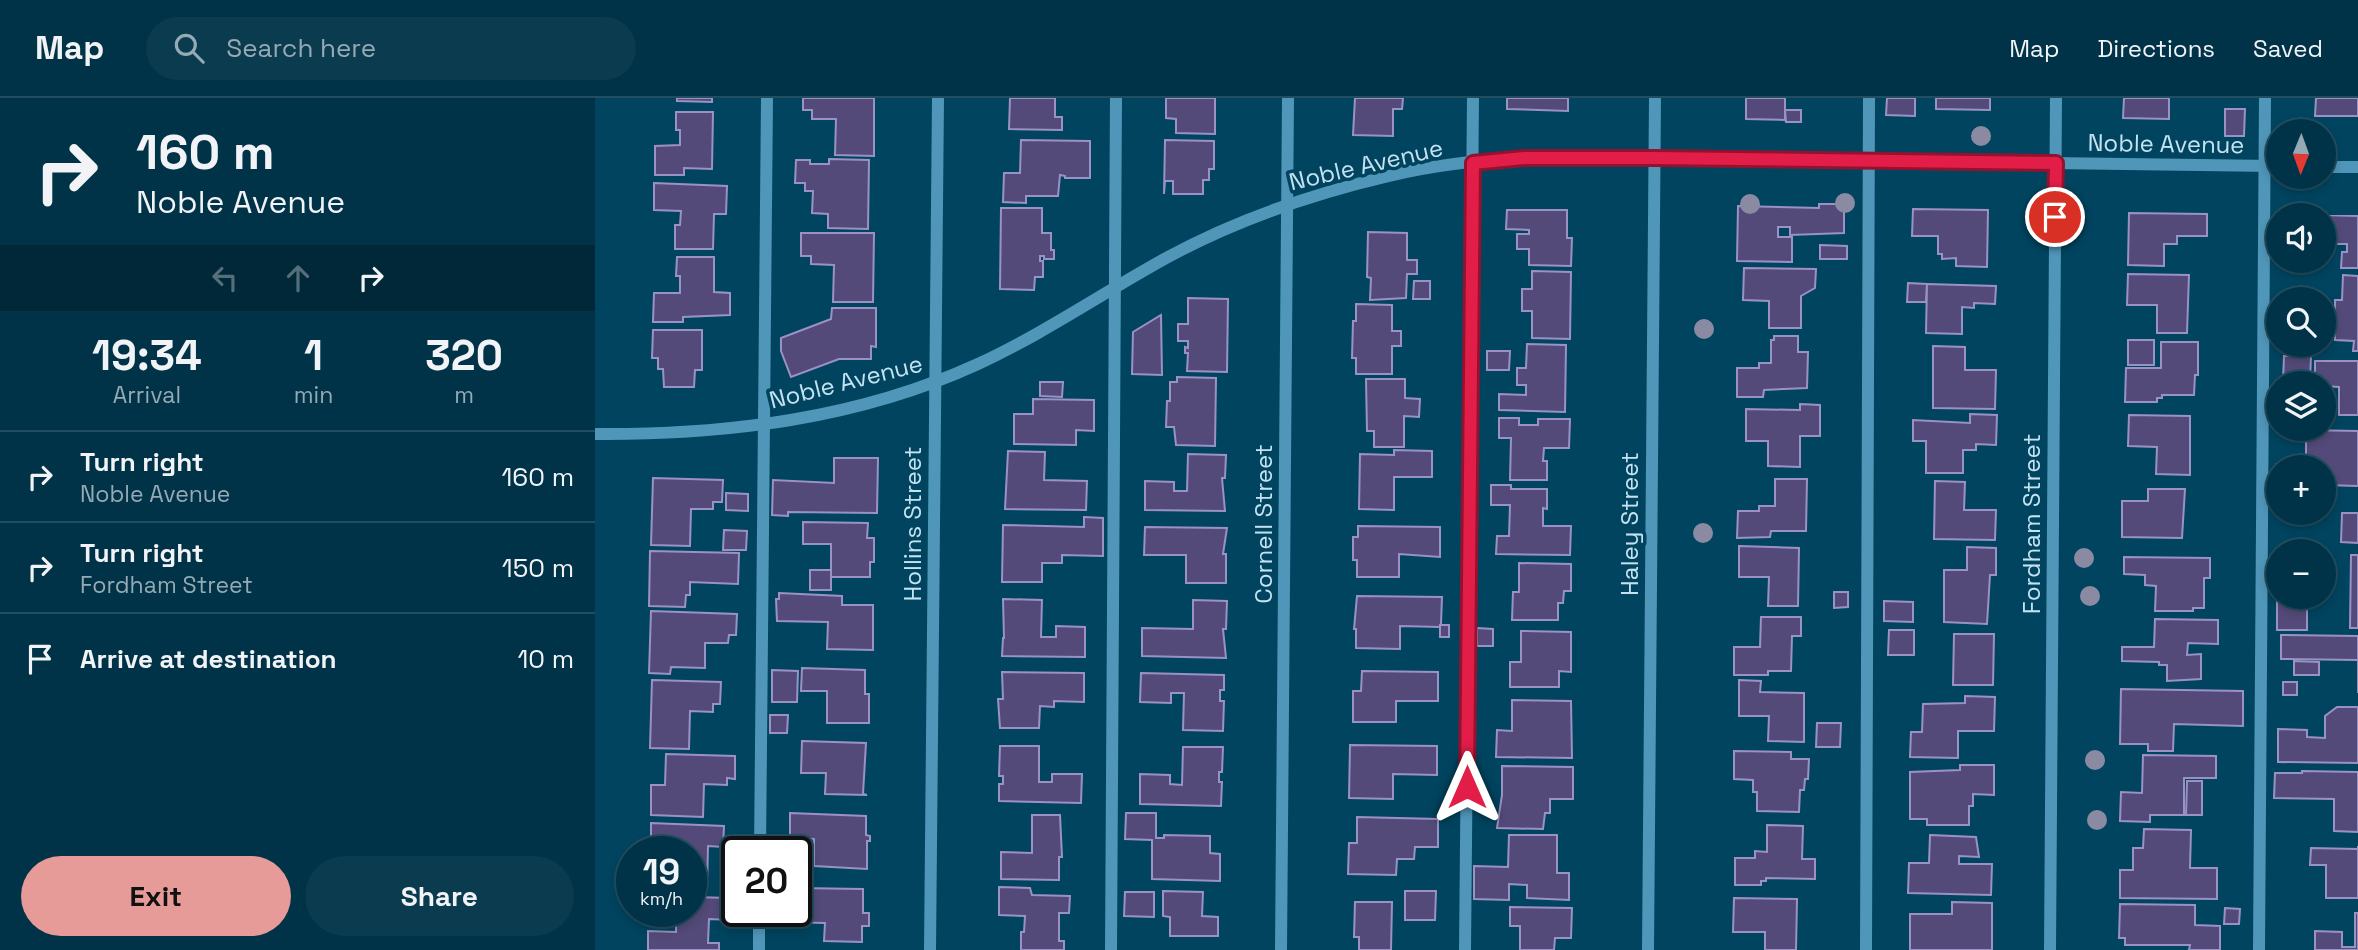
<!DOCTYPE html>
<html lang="en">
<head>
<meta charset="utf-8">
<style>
  body { margin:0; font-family:"Space Grotesk",sans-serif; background:#0a3b4e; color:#f1f3f6; height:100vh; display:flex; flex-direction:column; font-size:26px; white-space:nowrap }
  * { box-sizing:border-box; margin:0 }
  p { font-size:23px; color:#95aab4 }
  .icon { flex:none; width:38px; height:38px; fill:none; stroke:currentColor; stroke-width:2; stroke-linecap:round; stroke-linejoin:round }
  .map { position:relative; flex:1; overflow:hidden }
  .drawer { display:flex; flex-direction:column; background:#003347; width:595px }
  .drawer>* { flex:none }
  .banner { background:#003347; color:#f1f3f6; overflow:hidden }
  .needle { width:46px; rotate:181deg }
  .fabs { position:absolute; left:1671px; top:21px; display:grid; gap:14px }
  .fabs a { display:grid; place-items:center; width:70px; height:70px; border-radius:50%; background:#003347; box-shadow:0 4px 10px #0003,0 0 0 2px #224e60; font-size:35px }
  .speed { position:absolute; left:21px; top:738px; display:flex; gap:14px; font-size:35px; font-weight:700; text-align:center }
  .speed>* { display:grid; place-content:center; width:91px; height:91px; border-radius:50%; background:#003347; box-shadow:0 4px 10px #0003,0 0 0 2px #224e60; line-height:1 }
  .speed small { font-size:18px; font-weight:400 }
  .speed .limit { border:4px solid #111; border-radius:10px; background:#fff; color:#111 }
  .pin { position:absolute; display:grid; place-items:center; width:60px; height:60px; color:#fff; margin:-30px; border:4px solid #fff; border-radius:50%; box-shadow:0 2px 7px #0007 }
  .me { position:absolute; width:77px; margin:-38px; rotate:0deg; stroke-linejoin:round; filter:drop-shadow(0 0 5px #0008) }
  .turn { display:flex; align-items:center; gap:24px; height:147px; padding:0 21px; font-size:32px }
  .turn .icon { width:91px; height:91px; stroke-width:2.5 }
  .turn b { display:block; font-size:49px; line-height:60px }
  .lanes { display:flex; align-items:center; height:66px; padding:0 21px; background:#0003; justify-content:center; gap:35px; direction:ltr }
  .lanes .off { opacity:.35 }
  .eta { display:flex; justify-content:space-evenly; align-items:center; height:119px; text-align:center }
  .eta b { font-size:42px; font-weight:700; line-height:49px }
  .primary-button { display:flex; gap:14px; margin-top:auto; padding:14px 21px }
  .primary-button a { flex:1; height:80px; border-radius:42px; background:#e69b98; color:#111; font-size:28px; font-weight:700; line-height:80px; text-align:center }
  .primary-button a+a { background:#0a3b4e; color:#f1f3f6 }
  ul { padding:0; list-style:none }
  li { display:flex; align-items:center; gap:21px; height:91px; padding:0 21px; border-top:2px solid #224e60 }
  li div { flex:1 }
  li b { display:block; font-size:26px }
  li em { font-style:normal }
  header { display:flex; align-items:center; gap:42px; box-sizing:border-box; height:98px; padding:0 35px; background:#003347; border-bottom:2px solid #224e60 }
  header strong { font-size:33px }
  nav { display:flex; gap:38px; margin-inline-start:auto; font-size:24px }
  .search { width:490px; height:63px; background:#0a3b4e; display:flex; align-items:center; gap:18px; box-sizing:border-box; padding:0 24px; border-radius:38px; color:#95aab4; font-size:26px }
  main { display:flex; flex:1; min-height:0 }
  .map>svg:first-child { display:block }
  .building { fill:#544a79; stroke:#9a91c5; stroke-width:2 }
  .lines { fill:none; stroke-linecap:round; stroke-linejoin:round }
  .minor { stroke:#5096b9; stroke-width:12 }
  .tree { fill:#8a8ba3 }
  .route-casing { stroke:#92132f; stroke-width:18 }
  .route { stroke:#e11d48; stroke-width:12 }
  .labels { text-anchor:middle; stroke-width:7; stroke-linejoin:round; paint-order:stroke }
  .street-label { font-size:24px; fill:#c5e2f2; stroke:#00445f }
</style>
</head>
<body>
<header>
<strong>Map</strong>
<div class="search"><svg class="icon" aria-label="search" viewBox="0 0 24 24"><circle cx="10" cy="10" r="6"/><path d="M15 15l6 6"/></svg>Search here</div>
<nav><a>Map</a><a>Directions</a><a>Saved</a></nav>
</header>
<main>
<section class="drawer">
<div class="banner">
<div class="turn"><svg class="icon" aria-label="right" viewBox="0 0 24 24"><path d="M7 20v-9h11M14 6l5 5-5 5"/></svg><div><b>160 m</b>Noble Avenue</div></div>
<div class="lanes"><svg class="icon off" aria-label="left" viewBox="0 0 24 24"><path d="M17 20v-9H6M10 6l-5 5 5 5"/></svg><svg class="icon off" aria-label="ahead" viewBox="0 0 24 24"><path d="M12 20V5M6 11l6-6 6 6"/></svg><svg class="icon" aria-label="right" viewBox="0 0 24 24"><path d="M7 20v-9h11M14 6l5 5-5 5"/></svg></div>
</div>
<div class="eta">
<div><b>19:34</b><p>Arrival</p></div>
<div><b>1</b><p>min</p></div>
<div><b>320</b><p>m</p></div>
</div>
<ul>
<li><svg class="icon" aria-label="right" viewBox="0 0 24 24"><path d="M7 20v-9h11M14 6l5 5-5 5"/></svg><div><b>Turn right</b><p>Noble Avenue</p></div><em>160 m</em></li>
<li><svg class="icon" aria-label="right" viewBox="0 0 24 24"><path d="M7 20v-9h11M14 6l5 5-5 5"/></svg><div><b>Turn right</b><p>Fordham Street</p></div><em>150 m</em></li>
<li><svg class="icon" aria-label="arrive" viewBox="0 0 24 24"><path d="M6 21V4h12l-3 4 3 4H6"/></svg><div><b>Arrive at destination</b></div><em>10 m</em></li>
</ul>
<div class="primary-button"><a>Exit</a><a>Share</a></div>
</section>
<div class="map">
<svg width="1763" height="852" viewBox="0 0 1763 852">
  <rect width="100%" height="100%" fill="#00445f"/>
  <!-- building -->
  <g class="building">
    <polygon points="82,0 117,0 117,4 82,3"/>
    <polygon points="208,0 279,0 279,58 240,57 241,21 217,21 217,12 208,12"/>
    <polygon points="415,0 460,0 460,19 467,19 467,32 414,31"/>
    <polygon points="571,0 620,0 620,36 581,35 581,21 571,20"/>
    <polygon points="760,0 808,0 807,11 798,11 798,38 758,37"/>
    <polygon points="912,0 973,0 973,13 912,11"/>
    <polygon points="1151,0 1190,0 1190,22 1151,21"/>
    <polygon points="1292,0 1320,0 1320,18 1291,17"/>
    <polygon points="1341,0 1395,0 1395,12 1341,11"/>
    <polygon points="1529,0 1574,0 1574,21 1528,20"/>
    <polygon points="1721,0 1763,0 1763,18 1720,18"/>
    <polygon points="1630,11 1650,11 1649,38 1630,38"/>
    <polygon points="1190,12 1206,12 1206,24 1191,24"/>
    <polygon points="81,14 118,14 117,71 89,70 89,77 60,77 60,48 85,47 85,32 81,32"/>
    <polygon points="426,42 495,43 495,80 470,80 470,78 465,77 463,98 431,98 431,105 408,104 409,75 425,75"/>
    <polygon points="570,42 619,43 619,71 614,71 614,82 608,82 608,96 578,96 578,83 570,83 569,96"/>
    <polygon points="234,61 274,62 273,131 233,130 233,116 217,115 218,93 210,93 210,85 200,85 201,62 215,62 215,66 234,66"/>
    <polygon points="59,85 132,88 131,116 119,116 118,151 80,151 80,127 85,127 86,113 59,112"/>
    <polygon points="1224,106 1249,106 1249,135 1195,137 1195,129 1183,129 1183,139 1197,139 1197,164 1142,163 1143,108 1224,110"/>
    <polygon points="406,110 447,110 447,135 456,135 456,152 459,152 459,161 449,161 449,158 445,158 445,163 448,163 448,179 440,179 439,192 405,191"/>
    <polygon points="1318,111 1393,112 1392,169 1361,168 1361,160 1347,161 1347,156 1343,156 1343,138 1317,138"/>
    <polygon points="912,112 972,112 972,140 977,140 976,168 934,167 934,151 922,151 922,136 934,136 934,132 911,131"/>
    <polygon points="1534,115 1612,116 1612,138 1582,138 1582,146 1569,146 1569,168 1533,167"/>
    <polygon points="1727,117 1763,118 1763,170 1746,170 1747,154 1752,154 1752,146 1729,146 1729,117"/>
    <polygon points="773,134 812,135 812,162 822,162 822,176 812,176 811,200 775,202 776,180 772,179"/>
    <polygon points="206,135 279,135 278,204 238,204 239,167 216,166 216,158 206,158"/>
    <polygon points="1225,147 1252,148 1252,161 1225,161"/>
    <polygon points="82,159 119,159 119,194 135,195 135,217 88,219 88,224 58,224 59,195 85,195 85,178 81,178"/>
    <polygon points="1149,170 1221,171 1220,190 1206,198 1206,230 1174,230 1174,203 1148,202"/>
    <polygon points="937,173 976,174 975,241 937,240 937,213 927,213 927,191 937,191"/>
    <polygon points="1533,176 1594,177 1592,235 1562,235 1562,207 1532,207"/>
    <polygon points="1748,177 1763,178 1763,253 1758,253 1759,243 1740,242 1740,202 1747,202"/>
    <polygon points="819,183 835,183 835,201 818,201"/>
    <polygon points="1313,185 1332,186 1331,204 1312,204"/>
    <polygon points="1332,186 1401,188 1400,206 1379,205 1379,210 1367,209 1367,236 1331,235"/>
    <polygon points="593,200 633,201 632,274 592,273 593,255 590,255 590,249 593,250 593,243 583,243 583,226 593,226"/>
    <polygon points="761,206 797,207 797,233 806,233 806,248 797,248 797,276 761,276 761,260 757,260 758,223 761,223"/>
    <polygon points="237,210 281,210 281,249 276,248 276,261 244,261 196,279 186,253 186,240 236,221"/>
    <polygon points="566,217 567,277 537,276 538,234"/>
    <polygon points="58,232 107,232 107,272 100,272 99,289 69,289 68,271 63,271 63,260 57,260"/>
    <polygon points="1179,238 1203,238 1203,254 1213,254 1212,290 1169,292 1168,299 1142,299 1142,270 1164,270 1164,265 1176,265 1176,242 1179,242"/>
    <rect x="1533" y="242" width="26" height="25"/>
    <polygon points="1566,244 1603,244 1603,277 1600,277 1599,297 1567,297 1567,300 1562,300 1562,304 1530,304 1531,270 1566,270"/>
    <polygon points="932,246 971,247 970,314 904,312 904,296 931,297 931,287 922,287 922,270 931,270"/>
    <polygon points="1338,248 1370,249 1370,272 1401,272 1400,311 1338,310"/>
    <polygon points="892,253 915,253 914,272 892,272"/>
    <polygon points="1689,258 1716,258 1715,283 1688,283"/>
    <polygon points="1720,263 1763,263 1763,317 1744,317 1744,289 1729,288 1729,285 1720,285"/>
    <polygon points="582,279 621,280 620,348 581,347 579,329 571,329 572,303 575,303 575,284 582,284"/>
    <polygon points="771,281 810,281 810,300 825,301 824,319 809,318 809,349 779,349 779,333 772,333"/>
    <polygon points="445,284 468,284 467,299 445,298"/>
    <polygon points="438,301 499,302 499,333 481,332 481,347 419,346 419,316 438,316"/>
    <polygon points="1205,306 1225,307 1225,338 1205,338 1205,369 1173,368 1173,343 1151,343 1151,311 1205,312"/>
    <polygon points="1375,316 1402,317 1401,347 1381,346 1381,352 1368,352 1368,375 1331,375 1331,343 1318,343 1318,322 1375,325"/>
    <polygon points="1534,317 1595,318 1595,377 1561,376 1562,349 1533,348"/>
    <polygon points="904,320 924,320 924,327 943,327 943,321 975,321 974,350 949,350 948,363 952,363 952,382 915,382 916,340 904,340"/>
    <polygon points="1711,332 1763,333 1763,388 1729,387 1729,369 1684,369 1684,386 1680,386 1681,366 1711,367"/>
    <polygon points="799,352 837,353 837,379 799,379 799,412 764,411 765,356 799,357"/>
    <polygon points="413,353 450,354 449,382 492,383 491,412 410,411"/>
    <polygon points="593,356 631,357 630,380 627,380 630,413 550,412 550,383 579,384 579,393 592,393"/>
    <polygon points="239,360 283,360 282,415 193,414 193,418 177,417 178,382 239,385"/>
    <polygon points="58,380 128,382 127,404 118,404 118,411 96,411 95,448 56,447"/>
    <polygon points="1180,381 1212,381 1211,433 1176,433 1175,439 1142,440 1143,413 1164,413 1164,408 1180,408"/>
    <polygon points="1340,383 1370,384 1369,412 1401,412 1400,442 1339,441"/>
    <polygon points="896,387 916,387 916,391 952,391 952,411 948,410 948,428 976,428 975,457 901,456 902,438 914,438 915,407 896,407"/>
    <polygon points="1553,391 1590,391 1587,440 1527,439 1527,403 1553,403"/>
    <polygon points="131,395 153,396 153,413 131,412"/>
    <polygon points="1747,415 1763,415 1763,445 1746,444"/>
    <polygon points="489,419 508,420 508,458 467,457 467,465 447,465 447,484 407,484 408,427 489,429"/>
    <polygon points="208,424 273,425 272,440 279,440 279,464 275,464 275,479 236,479 236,446 208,446"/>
    <polygon points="763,428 845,429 845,459 804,456 804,479 762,479 762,462 758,462 758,439 763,439"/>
    <polygon points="550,429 632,430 628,456 631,456 631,485 591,485 591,457 549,457"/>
    <polygon points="129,432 152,433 151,452 128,452"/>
    <polygon points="1144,448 1204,450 1203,508 1173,508 1174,479 1144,479"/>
    <polygon points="1372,449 1401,450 1401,477 1395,477 1392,526 1349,524 1349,472 1372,472"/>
    <polygon points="55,453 144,455 143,486 95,484 95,497 91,497 90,509 54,508"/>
    <polygon points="1756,457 1763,457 1763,530 1755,530"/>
    <polygon points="1529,459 1615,460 1615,480 1609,480 1609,510 1598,510 1598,513 1560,513 1561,488 1550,487 1550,477 1529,476"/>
    <polygon points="924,465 976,466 976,493 969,493 968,505 963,505 963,522 917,522 918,494 924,494"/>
    <rect x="215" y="472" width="21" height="20"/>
    <polygon points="1682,492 1684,499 1715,499 1715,509 1712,509 1712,532 1682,532"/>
    <polygon points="1239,494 1253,494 1253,509 1239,510"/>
    <polygon points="184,495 247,498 247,507 278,507 278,552 232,551 233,524 182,523 181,501 184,501"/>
    <polygon points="762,498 847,499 846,526 845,529 805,528 805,551 761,550 761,531 759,531"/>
    <polygon points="408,501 447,502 446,539 461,539 461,528 490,529 490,559 407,558 408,540 409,540"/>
    <polygon points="598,502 632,503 631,531 628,531 631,560 547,558 547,530 598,531"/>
    <polygon points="1289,503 1318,504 1318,524 1289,523"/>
    <polygon points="56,513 142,516 141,537 134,537 133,545 110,545 110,570 76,569 75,576 54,575"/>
    <polygon points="1166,519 1206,519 1206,538 1197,538 1196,573 1173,573 1173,577 1139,577 1139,549 1165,549"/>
    <polygon points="1560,521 1623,522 1623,546 1593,545 1592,557 1606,556 1606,581 1572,583 1572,567 1564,567 1564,564 1527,563 1527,549 1559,549"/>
    <rect x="845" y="527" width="9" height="12"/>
    <polygon points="882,530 898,531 898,548 882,548"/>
    <polygon points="1294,532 1319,532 1319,557 1293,557"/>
    <polygon points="926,533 976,534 976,574 964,573 964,589 915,589 915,564 926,564"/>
    <polygon points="1359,536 1399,536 1398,587 1358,587"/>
    <polygon points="1686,537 1763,538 1763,595 1763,562 1686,561"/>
    <polygon points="1699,563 1724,564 1724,577 1699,577"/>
    <polygon points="207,570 270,572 270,596 274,596 274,625 232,625 232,593 206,593"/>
    <polygon points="177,572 203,573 202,604 177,604"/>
    <polygon points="767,573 843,574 843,603 801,603 801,624 758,624 758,593 766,593"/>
    <polygon points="407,574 489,575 489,604 459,603 459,609 445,608 444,630 405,630 403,601 408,601"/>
    <polygon points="546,575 629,577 629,592 625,592 625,603 629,603 628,633 588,632 589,595 576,595 576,605 545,604"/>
    <polygon points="57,582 126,584 125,606 118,606 118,614 95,613 94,651 55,650"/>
    <polygon points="1144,582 1166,583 1165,594 1209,595 1209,644 1173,643 1174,618 1144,618"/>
    <rect x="1688" y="584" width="14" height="13"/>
    <polygon points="1526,591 1648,593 1648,628 1579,626 1578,653 1553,653 1553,646 1525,646"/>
    <polygon points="1370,598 1400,599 1399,633 1363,633 1363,660 1315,659 1316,634 1327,634 1328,606 1370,605"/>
    <polygon points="917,602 976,603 977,660 901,659 902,632 917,633"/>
    <polygon points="1742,609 1763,609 1763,665 1683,664 1683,631 1712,632 1712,639 1730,640 1730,618"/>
    <polygon points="175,617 193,617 192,635 175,635"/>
    <polygon points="1222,625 1246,625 1245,649 1221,649"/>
    <polygon points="207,643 271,645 268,696 272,697 230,696 231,675 206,675"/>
    <polygon points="755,647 842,648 842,677 798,676 798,701 754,700"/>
    <polygon points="405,648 444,648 444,684 457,684 457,676 487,676 486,705 404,703 404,686 408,686 408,678 404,678"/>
    <polygon points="588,649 628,649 627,674 624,674 624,684 627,684 626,708 545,706 545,676 575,677 575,686 587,687"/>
    <polygon points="1139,653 1196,654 1196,661 1214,661 1213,681 1210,681 1209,692 1205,692 1204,714 1162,713 1162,694 1158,694 1158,682 1139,681"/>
    <polygon points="71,656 140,658 140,681 132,680 132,687 109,686 108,719 56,717 56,687 70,687"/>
    <polygon points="1548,657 1621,658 1621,680 1589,680 1589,717 1555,717 1555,724 1525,723 1526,694 1547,695"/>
    <polygon points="1365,667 1399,667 1399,697 1378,696 1378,708 1374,708 1374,727 1332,727 1332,721 1315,721 1315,674 1365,672"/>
    <polygon points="907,668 978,669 978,701 955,701 955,715 950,715 948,731 902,730 907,697"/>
    <polygon points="1707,673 1763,674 1763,734 1739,733 1739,701 1679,700 1680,675 1707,675"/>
    <polygon points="1592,683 1607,683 1607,717 1591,717"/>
    <polygon points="195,715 271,718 271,737 275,738 275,743 272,743 272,771 219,768 219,741 195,740"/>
    <polygon points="531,715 561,715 561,740 569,740 569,737 615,738 615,755 625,756 625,783 557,781 557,742 530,741"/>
    <polygon points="437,717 465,717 467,759 464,759 464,782 406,781 406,754 437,755"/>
    <polygon points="762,719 843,721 843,749 820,749 819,761 802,761 801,777 753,776 754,745 762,745"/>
    <polygon points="56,725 129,728 128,749 113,748 112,792 96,791 96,754 56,754"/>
    <polygon points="1172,727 1208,728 1207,761 1220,761 1220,781 1171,780 1171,783 1166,783 1166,787 1140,787 1140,760 1160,760 1160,753 1172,754"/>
    <polygon points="1549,731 1596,732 1595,770 1622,770 1622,801 1525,800 1525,772 1538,772 1538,750 1548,750"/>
    <polygon points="914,737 962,737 962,775 974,775 974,802 932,800 932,787 914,786 914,802 879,801 879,768 913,769"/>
    <polygon points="1335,737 1381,739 1384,759 1364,758 1364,766 1397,766 1396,797 1313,795 1314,765 1334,765"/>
    <polygon points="1763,748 1763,800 1731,800 1731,767 1715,767 1716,750 1763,751"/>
    <polygon points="404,789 435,790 437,797 475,798 474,815 464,815 464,843 469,843 469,852 426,852 426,834 429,834 430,818 404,817"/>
    <polygon points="203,790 268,791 268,815 274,815 274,828 267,828 267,844 229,843 230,825 188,824 188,814 201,814"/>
    <polygon points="568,793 608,794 607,818 623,819 623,838 575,838 575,819 568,818"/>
    <polygon points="810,793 841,793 840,822 810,822"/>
    <polygon points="530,794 559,794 559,819 529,818"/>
    <polygon points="96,799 136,800 135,822 114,821 113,845 124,845 124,852 53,852 53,833 81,834 81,819 77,819 77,814 96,814"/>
    <polygon points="1139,800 1202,801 1201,852 1170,852 1170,834 1138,834"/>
    <polygon points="760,804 797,804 796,852 764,852 764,839 759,839"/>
    <polygon points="1357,804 1397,805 1397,852 1315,852 1315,816 1357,816"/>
    <polygon points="1525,806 1600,807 1600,827 1625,828 1625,852 1594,852 1595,847 1530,847 1530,840 1524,840"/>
    <polygon points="915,809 977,810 976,840 960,840 959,852 925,852 925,828 915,828"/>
    <polygon points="1630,810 1645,811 1644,826 1629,826"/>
    <polygon points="1760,815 1763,815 1763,852 1720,852 1720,833 1747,834 1747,849 1760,849"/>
  </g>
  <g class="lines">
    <!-- minor -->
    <g class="minor">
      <polyline points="1729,69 1763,69"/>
      <path d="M0,336C131,337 263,321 383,266C450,235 509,194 573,159C643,121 717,96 794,78C908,50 1034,60 1151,61C1328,63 1506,66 1684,68"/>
      <polyline points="165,754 172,0"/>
      <polyline points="164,852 164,814"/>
      <polyline points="335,852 343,0"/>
      <polyline points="516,852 521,0"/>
      <polyline points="686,852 693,0"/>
      <polyline points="870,852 878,0"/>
      <polyline points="1053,852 1060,0"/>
      <polyline points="1271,852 1274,0"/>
      <polyline points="1455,852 1461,0"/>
      <polyline points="1664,852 1670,0"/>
    </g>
  </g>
  <!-- trees -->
  <g class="tree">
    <circle cx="1386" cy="38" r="10"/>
    <circle cx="1250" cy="105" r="10"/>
    <circle cx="1155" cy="106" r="10"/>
    <circle cx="1109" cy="231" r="10"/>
    <circle cx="1108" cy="435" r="10"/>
    <circle cx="1489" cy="460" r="10"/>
    <circle cx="1495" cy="498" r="10"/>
    <circle cx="1500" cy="662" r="10"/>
    <circle cx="1502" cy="722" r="10"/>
  </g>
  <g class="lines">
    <defs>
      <polyline id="route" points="872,689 878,65 929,60 1059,60 1461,65 1460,119"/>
    </defs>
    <!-- route casing -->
    <use href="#route" class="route-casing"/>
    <!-- route -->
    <use href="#route" class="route"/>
  </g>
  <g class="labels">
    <!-- street labels -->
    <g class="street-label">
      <text transform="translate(1571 46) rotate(1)" y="8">Noble Avenue</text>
      <text transform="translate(771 67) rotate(-13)" y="8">Noble Avenue</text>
      <text transform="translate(251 284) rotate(-14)" y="8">Noble Avenue</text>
      <text transform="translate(318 426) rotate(-90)" y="8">Hollins Street</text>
      <text transform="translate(669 426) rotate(-90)" y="8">Cornell Street</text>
      <text transform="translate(1035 426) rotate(-90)" y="8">Haley Street</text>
      <text transform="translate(1437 426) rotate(-90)" y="8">Fordham Street</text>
    </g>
  </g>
</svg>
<div class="fabs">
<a><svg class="needle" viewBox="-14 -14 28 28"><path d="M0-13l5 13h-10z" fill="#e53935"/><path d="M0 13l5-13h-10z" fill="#95aab4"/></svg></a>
<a><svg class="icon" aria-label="sound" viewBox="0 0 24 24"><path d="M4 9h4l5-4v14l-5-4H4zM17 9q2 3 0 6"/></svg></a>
<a><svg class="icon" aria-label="search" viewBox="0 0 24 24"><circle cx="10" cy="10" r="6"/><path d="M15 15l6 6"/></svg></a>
<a><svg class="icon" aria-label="layers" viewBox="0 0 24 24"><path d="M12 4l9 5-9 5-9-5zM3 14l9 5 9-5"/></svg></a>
<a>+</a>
<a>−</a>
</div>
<div class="speed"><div>19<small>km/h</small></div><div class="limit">20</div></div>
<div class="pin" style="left:1460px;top:119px;background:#d93025"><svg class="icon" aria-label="arrive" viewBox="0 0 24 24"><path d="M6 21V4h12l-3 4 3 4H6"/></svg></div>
<svg class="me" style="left:872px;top:689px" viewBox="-20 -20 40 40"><path d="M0-17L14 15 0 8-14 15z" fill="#e11d48" stroke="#fff" stroke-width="4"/></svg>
</div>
</main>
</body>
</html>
